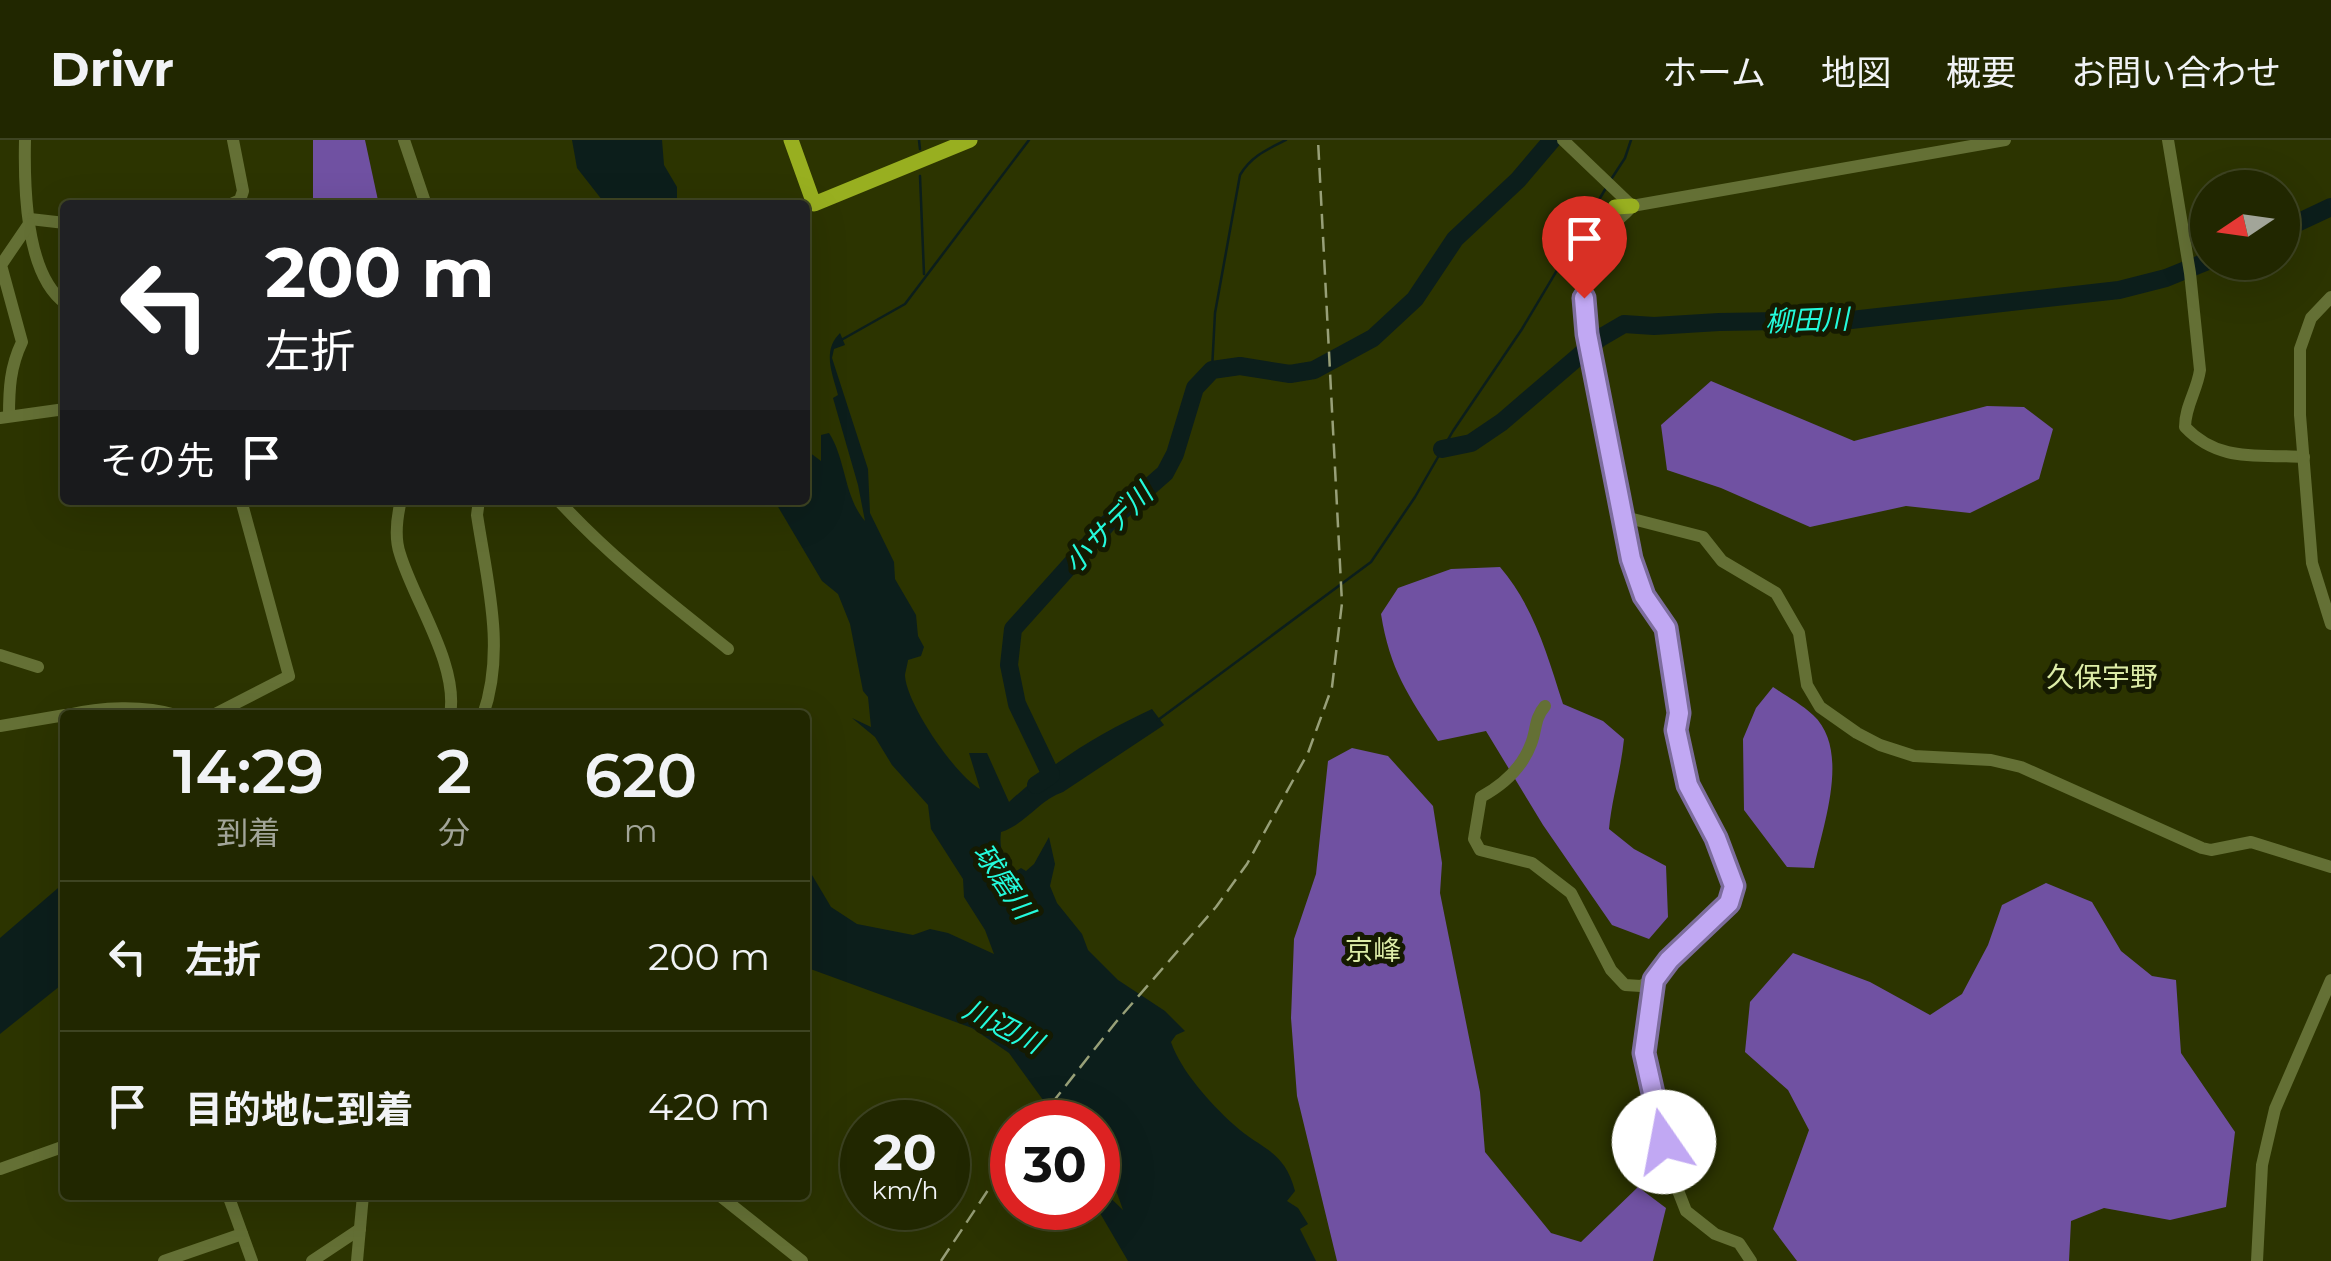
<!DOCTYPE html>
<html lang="ja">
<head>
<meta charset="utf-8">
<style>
  body { margin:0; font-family:Montserrat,"Noto Sans JP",sans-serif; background:#2d330f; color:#f1f3f6; height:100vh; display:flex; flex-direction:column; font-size:38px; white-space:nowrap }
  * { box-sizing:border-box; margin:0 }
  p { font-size:32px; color:#a2a599 }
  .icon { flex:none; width:55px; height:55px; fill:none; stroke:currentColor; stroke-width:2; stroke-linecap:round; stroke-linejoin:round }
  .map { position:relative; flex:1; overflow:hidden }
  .sheet { position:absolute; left:60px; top:570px; width:750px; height:490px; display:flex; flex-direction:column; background:#212700; border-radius:10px; box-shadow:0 10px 40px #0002,0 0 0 2px #3e4422 }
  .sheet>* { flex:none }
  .banner { position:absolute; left:60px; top:60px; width:750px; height:305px; border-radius:10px; box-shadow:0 10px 40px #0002,0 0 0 2px #3e4422; background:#202124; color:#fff; overflow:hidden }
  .needle { width:65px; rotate:257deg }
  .tools { position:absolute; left:2190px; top:30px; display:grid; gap:20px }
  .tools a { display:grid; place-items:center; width:110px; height:110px; border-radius:50%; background:#212700; box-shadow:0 10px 40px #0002,0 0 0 2px #3e4422; font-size:50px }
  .speed { position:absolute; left:840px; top:960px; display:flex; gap:20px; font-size:50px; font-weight:700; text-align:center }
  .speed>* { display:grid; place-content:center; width:130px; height:130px; border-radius:50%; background:#212700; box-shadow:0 10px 40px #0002,0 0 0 2px #3e4422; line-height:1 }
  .speed small { font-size:25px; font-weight:400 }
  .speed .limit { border:15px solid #d22; background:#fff; color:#111 }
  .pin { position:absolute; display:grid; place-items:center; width:85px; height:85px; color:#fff; margin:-102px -42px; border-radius:50% 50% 50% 0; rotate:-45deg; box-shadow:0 0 10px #0007 }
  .pin .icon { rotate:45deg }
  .me { position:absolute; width:110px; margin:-55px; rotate:348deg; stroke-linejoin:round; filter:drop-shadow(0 0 8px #0008) }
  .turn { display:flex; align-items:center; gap:35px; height:210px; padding:0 40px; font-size:45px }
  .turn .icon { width:130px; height:130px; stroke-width:2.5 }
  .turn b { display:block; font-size:70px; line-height:85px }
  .then { display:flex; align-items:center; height:95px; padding:0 40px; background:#0003; gap:20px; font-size:38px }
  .eta { display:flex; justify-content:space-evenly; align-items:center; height:170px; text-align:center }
  .eta b { font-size:60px; font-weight:600; line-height:70px }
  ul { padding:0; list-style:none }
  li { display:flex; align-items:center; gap:30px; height:150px; padding:0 40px; border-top:2px solid #3e4422 }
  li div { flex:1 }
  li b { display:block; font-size:38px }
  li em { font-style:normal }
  header { display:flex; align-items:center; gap:60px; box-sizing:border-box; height:140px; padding:0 50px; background:#212700; border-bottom:2px solid #3e4422 }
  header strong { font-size:48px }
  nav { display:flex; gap:55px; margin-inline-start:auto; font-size:35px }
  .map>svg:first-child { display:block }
  .forest { fill:#7051a2 }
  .water { fill:#0c1e1b }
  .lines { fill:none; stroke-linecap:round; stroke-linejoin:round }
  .stream { stroke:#0c1e1b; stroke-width:2.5 }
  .river { stroke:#0c1e1b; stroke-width:18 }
  .minor { stroke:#647035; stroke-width:12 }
  .major { stroke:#98af20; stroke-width:15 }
  .rail { stroke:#98a078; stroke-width:2.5; stroke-dasharray:15 8; stroke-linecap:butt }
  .route-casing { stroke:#7d6d9e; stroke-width:25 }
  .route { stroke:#c1a8f3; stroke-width:18 }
  .labels { text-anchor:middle; stroke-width:10; stroke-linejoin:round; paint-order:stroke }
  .water-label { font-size:28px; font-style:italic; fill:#24fadc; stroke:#151a01 }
  .neighbourhood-label { font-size:28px; fill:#ddeda8; stroke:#151a01 }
</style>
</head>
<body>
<header>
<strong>Drivr</strong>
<nav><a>ホーム</a><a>地図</a><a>概要</a><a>お問い合わせ</a></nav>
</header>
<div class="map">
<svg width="2331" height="1121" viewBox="0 0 2331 1121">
  <rect width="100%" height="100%" fill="#2c3400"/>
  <!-- forest -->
  <g class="forest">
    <polygon points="313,0 365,0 379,65 313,65"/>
    <polygon points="1711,241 1854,301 1987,266 2024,267 2053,289 2039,339 1970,373 1906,366 1810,387 1721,348 1667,330 1661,285"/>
    <path d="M1500,427C1534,467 1547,514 1563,564L1603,581L1624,599C1621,630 1612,658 1609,689L1634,709L1666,726L1668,777L1649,799L1612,785L1543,685L1486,591L1438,601C1408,555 1390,530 1381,474L1398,448L1451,429Z"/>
    <path d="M1773,547C1786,556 1801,564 1813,575C1851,610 1823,685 1814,728L1787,727L1744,670L1743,599L1756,568Z"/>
    <polygon points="1352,608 1388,616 1433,666 1442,723 1440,753 1480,952 1485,1012 1551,1093 1581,1102 1638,1047 1666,1068 1653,1121 1337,1121 1297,956 1291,878 1294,799 1316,734 1328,621"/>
    <polygon points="2046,743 2092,762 2121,811 2152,836 2176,840 2181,913 2235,992 2226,1067 2170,1080 2104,1068 2071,1081 2069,1121 1797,1121 1773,1089 1809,990 1788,950 1745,912 1750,862 1793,813 1870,842 1930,875 1962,854 1988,805 2002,765"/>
  </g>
  <!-- water -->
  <g class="water">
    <polygon points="572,0 662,0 664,25 677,47 677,65 606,65 577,28"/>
    <path d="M840,193L845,205L834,209L832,218L868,329L870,373L894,422L895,439L916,475L918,496L924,507L921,516L908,520C908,522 905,533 905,536C907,565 956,636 980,649L969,613H987L1009,662C1051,623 1100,593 1152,569L1164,585L1063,652C1039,660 1026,684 1001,692C999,709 1003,720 1013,733L1021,728L1026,731L1034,724L1049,697L1055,724L1050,746L1057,763L1082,794L1088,810L1118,840L1165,871L1185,891L1176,895L1171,902C1181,931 1210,963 1233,984C1261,1010 1284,1009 1295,1051L1287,1061L1298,1068L1308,1084L1300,1089L1316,1121H1128L1097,1068L1098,1046L1123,1070L1117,1053L1098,1031V982H1059L1009,913L972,888L805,827V732L812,735L831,767L857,784L913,795L930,789L948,793L994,814L985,790L964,757L963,739L931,689L928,665L892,625L875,597L852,578L871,587L868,557L863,551L850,484L838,454L822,441L774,360H805V309L821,321V295L829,293C846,319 844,357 865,381L858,345L833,258L838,255C832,232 822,211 840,193Z"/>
    <polygon points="65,742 65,842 0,894 0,798"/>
  </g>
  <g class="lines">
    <!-- stream -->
    <g class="stream">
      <polyline points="919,0 920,9"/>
      <polyline points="920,36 924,134"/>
      <polyline points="1610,41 1625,18 1631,0"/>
      <polyline points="843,199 905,164 1029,0"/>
      <path d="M1212,230L1215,173L1240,35C1251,16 1268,9 1286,0"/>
      <polyline points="1158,580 1371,422 1415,357 1453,291 1522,189 1606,48"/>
    </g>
    <!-- river -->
    <g class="river">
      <polyline points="2282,90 2331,67"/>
      <polyline points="1442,309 1471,303 1502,282 1600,198 1624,184 1654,186 1719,182 1851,180 2119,150 2166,138 2208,121"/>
      <polyline points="1036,645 1051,635 1017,564 1009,525 1013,489 1108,383 1165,333 1175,314 1195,248 1212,230 1240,226 1290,234 1314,230 1373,198 1415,159 1455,99 1518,40 1552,0"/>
    </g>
    <!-- minor -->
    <g class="minor">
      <path d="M25,0C24,46 25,134 65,163"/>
      <polyline points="404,0 426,65"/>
      <polyline points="1563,0 1632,66"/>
      <path d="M2168,0L2190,133L2200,230C2197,251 2185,266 2185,287C2219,323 2258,314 2304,317"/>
      <polyline points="229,65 240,60 243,51 233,0"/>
      <polyline points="30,79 65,83"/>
      <polyline points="2331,157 2311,178 2300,209 2300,275 2312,423 2331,484"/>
      <path d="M9,276C9,249 10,227 22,202L1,125L29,84"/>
      <polyline points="0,278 65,269"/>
      <path d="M401,360C397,377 394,397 400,414C414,461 459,525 450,575"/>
      <path d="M479,360L477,375C487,441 506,510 483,575"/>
      <path d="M558,360C609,416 669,462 728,509"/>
      <polyline points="1621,376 1703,397 1722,421 1776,453 1799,493 1807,545 1820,567 1857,593 1880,605 1914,616 1991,620 2021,627 2202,708 2211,710 2251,702 2331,727"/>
      <polyline points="0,515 38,527"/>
      <path d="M1545,566C1534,579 1537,589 1531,604C1522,628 1503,645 1481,657L1474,699L1480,710L1532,723L1571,753L1611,830L1625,845L1641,846L1654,839"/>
      <path d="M67,575C101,567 143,565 176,575"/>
      <polyline points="213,575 289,536 241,360"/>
      <polyline points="0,586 65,575"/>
      <polyline points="0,1029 65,1006"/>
      <polyline points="228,1055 252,1121"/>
      <polyline points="719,1055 802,1121"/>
      <polyline points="164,1121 242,1094"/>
      <polyline points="312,1121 360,1089"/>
      <polyline points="357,1121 363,1055"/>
      <path d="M1751,1121L1739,1103L1715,1094L1686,1071L1668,1025L1644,913L1654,839L1669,820L1729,763L1734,746L1715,697L1688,645L1677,591L1679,573L1666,488L1645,456L1631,419L1587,194C1584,164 1579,117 1602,93C1612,83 1624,77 1632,66L2005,0"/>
      <polyline points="2257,1121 2262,1025 2275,969 2331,840"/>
    </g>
    <!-- major -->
    <g class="major">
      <polyline points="791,0 814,64 970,0"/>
      <polyline points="1615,67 1632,66"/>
    </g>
    <!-- rail -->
    <g class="rail">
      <polyline points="1037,982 1116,882 1216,767 1247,724 1308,613 1332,547 1342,463 1318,0"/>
      <polyline points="941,1121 1012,1014"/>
    </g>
  </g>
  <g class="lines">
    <defs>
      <polyline id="route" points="1584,158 1587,194 1631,419 1644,456 1666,488 1679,573 1676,590 1688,645 1716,698 1734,746 1729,763 1669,820 1654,840 1644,913 1664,1002"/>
    </defs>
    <!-- route casing -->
    <use href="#route" class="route-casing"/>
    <!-- route -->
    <use href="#route" class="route"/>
  </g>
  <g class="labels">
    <!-- water labels -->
    <g class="water-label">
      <text transform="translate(1807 180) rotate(-2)" y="10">柳田川</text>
      <text transform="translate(1108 388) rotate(-45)" y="10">小サデ川</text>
      <text transform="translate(1004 741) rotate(56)" y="10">球磨川</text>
      <text transform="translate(1003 886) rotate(27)" y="10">川辺川</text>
    </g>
    <!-- neighbourhood labels -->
    <g class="neighbourhood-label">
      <text x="2102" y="547">久保宇野</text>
      <text x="1373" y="820">京峰</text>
    </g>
  </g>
</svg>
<div class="tools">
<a><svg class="needle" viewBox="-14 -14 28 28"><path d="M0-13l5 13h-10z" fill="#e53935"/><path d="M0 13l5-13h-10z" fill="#a2a599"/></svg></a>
</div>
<div class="speed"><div>20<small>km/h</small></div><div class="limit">30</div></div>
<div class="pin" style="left:1584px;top:158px;background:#d93025"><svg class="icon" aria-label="arrive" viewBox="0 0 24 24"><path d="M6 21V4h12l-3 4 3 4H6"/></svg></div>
<svg class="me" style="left:1664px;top:1002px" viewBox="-20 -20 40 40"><circle r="19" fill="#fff"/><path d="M0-13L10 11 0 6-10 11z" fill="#c1a8f3"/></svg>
<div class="banner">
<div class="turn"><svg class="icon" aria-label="left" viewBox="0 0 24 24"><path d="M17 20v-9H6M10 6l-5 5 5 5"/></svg><div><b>200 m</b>左折</div></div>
<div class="then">その先<svg class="icon" aria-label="arrive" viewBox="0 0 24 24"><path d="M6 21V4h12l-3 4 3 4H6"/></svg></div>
</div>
<section class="sheet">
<div class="eta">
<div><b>14:29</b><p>到着</p></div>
<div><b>2</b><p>分</p></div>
<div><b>620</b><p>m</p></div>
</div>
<ul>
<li><svg class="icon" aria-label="left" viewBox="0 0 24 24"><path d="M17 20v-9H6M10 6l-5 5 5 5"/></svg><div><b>左折</b></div><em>200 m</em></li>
<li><svg class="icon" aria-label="arrive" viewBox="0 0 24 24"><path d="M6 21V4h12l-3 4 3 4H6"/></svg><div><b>目的地に到着</b></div><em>420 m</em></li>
</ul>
</section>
</div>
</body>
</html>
